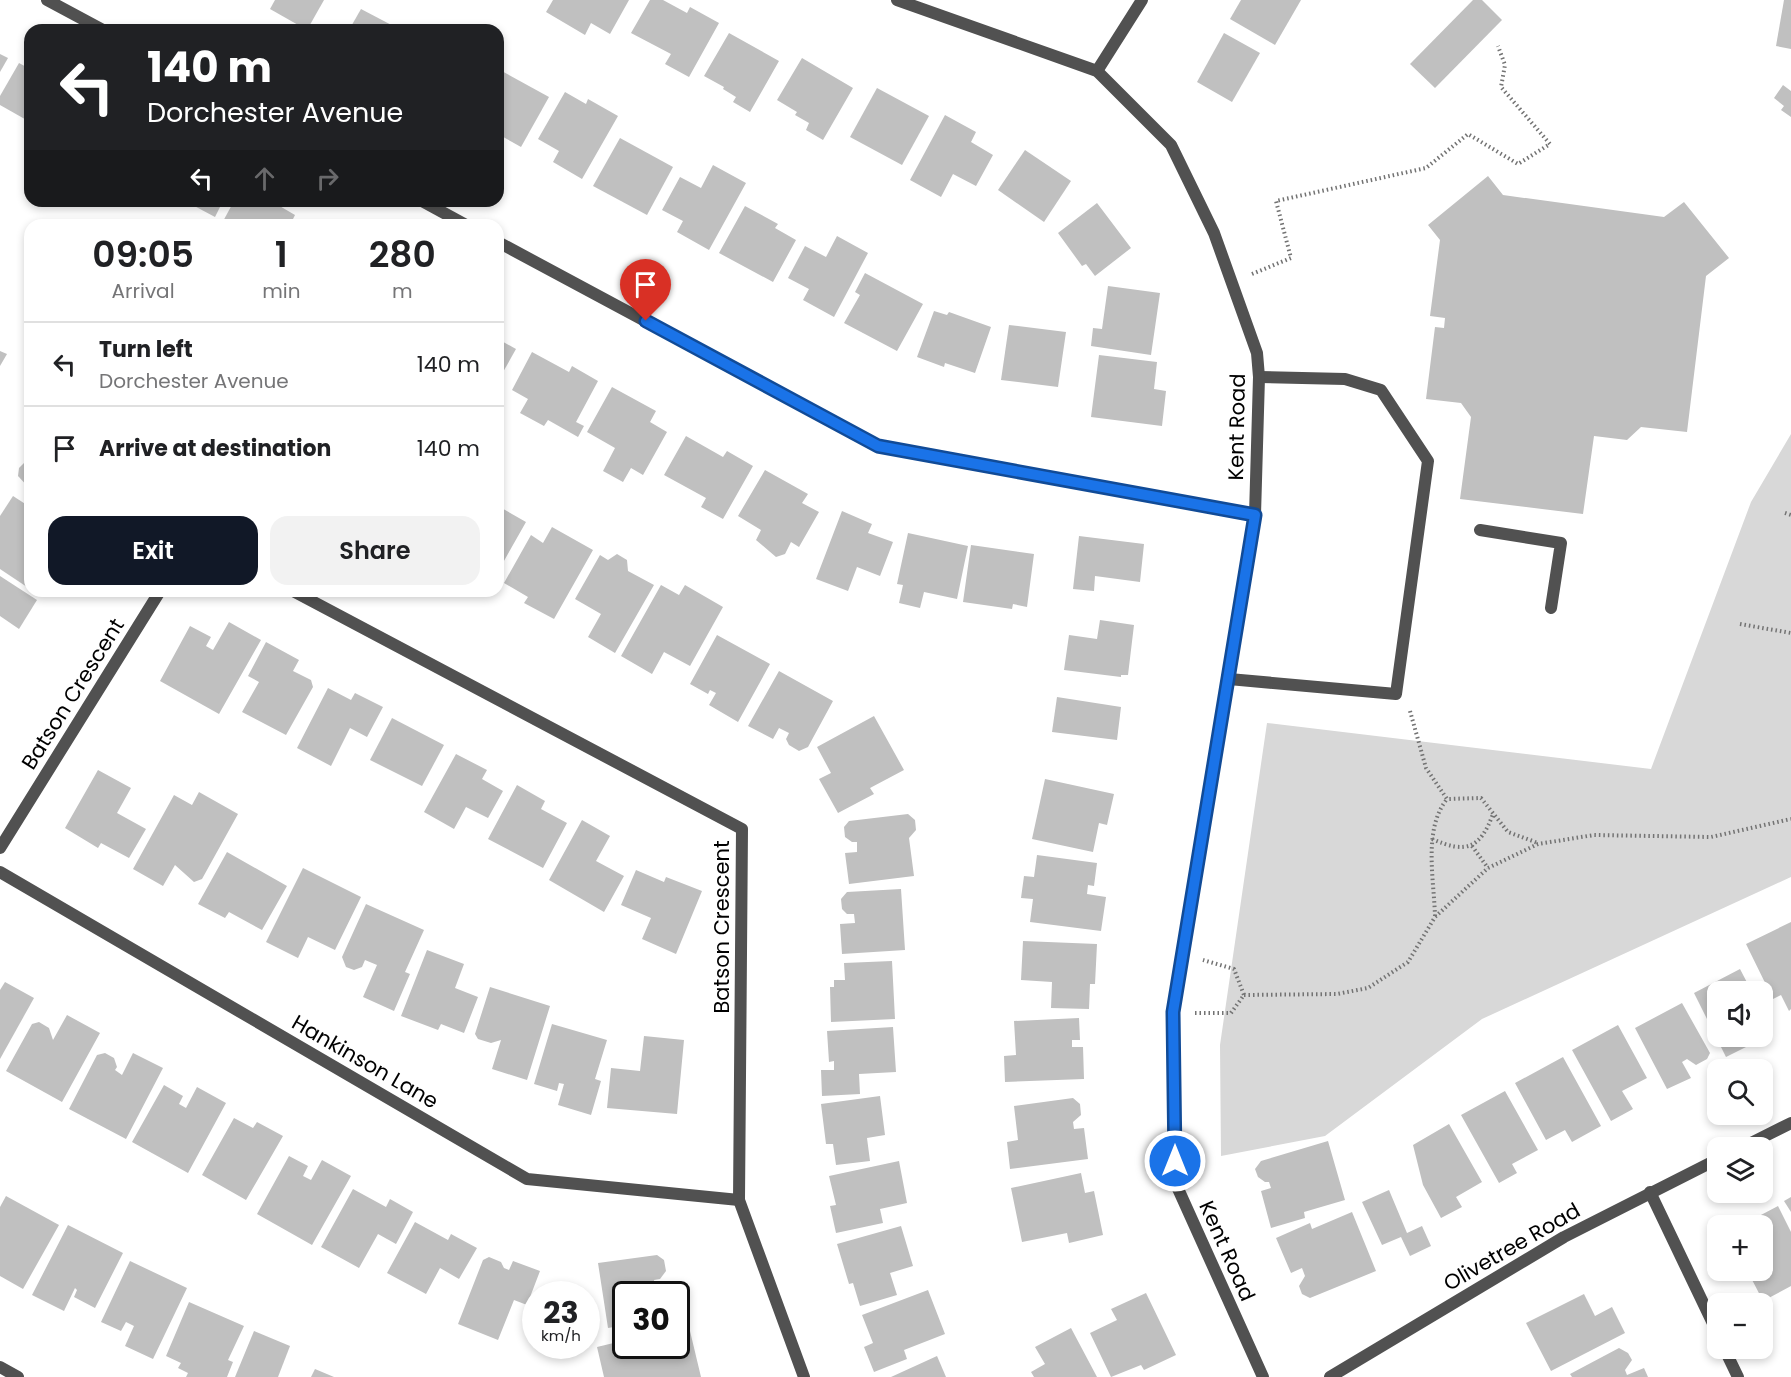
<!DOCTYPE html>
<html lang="en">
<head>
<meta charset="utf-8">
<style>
  body { margin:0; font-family:Poppins,sans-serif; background:#f2f2f2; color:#202124; height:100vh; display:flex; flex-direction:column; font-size:22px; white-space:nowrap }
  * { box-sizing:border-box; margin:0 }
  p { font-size:20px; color:#757577 }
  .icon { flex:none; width:33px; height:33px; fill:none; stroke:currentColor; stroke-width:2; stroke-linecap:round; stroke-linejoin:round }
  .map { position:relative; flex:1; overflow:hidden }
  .sheet { position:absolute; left:24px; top:219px; width:480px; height:378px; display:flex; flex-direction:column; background:#fff; border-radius:18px; box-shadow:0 3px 9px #0003 }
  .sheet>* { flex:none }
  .hud { position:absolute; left:24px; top:24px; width:480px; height:183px; border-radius:18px; box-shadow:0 3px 9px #0003; background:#202124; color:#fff; overflow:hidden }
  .tools { position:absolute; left:1707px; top:981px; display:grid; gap:12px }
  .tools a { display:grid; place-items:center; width:66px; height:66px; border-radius:12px; background:#fff; box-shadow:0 3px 9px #0003; font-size:30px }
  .speed { position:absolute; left:522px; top:1281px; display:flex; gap:12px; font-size:30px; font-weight:700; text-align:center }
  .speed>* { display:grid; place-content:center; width:78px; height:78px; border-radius:50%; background:#fff; box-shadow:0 3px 9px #0003; line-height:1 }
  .speed small { font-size:15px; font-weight:400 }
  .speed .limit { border:3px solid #111; border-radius:9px; background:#fff; color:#111 }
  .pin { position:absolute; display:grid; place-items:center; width:51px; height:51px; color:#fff; margin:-62px -26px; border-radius:50% 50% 50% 0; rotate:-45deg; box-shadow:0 0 6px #0007 }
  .pin .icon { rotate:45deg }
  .me { position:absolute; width:66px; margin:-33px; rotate:0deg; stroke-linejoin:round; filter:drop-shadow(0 0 4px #0008) }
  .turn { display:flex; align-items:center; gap:21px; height:126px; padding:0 24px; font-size:27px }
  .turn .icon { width:78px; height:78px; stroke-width:2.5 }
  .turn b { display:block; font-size:42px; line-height:51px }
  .lanes { display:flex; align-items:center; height:57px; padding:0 24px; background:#0003; justify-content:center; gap:30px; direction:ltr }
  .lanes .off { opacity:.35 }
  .eta { display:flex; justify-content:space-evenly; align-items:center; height:102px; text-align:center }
  .eta b { font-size:36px; font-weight:600; line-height:42px }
  .cta { display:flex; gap:12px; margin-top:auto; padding:12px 24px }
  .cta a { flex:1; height:69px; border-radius:18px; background:#111827; color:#fff; font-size:24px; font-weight:600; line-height:69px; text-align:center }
  .cta a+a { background:#f2f2f2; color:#202124 }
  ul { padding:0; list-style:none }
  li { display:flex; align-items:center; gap:18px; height:84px; padding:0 24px; border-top:2px solid #e0e0e0 }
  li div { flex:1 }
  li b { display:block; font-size:22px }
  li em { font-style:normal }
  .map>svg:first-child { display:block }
  .green { fill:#d8d8d8 }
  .building { fill:#c0c0c0 }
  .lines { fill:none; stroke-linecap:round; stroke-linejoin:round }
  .path { stroke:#737373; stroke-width:4; stroke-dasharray:1.5 3; stroke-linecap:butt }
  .service { stroke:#515151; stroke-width:12 }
  .minor { stroke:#515151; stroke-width:12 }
  .route-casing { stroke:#114b97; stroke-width:15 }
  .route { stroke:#1a73e8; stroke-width:10 }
  .labels { text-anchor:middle; stroke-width:4.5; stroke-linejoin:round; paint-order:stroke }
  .street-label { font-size:21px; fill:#000; stroke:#fff }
</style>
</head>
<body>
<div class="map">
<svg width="1791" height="1377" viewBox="0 0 1791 1377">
  <rect width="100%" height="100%" fill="#fff"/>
  <!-- green -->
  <polygon class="green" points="1791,434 1791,877 1482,1019 1325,1136 1221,1156 1220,1045 1267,723 1651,769 1751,502"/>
  <!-- building -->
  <g class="building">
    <polygon points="275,0 324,0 307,30 270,9"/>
    <polygon points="553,0 629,0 610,34 591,23 585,35 546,12"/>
    <polygon points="650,0 663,0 687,13 690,7 719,23 689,77 665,64 671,54 631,33"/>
    <polygon points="1241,0 1301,0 1275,45 1230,19"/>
    <polygon points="1473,0 1482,0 1502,20 1435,88 1410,64"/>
    <polygon points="1784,0 1791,0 1791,49 1776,46"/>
    <polygon points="361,9 401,30 349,30"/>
    <polygon points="729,33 779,61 750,112 733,102 736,97 723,89 724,87 704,76"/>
    <polygon points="1224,33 1260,53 1232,102 1197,82"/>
    <polygon points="0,54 8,58 0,72"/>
    <polygon points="802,58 853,88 823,140 806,130 809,123 795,115 797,112 777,100"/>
    <polygon points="19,63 30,69 30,122 0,105 0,96"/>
    <polygon points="498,69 549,97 521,147 498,134"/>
    <polygon points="1783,85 1791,91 1791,117 1781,110 1784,106 1774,98"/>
    <polygon points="877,88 929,116 902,165 850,137"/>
    <polygon points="565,92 586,104 588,99 618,116 582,179 553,162 559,151 538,139"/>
    <polygon points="945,115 976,132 971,142 993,155 976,186 953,174 941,197 910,180"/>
    <polygon points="620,138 673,167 647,215 593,186"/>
    <polygon points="1025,150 1071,181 1044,222 998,190"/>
    <polygon points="713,165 746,183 709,250 677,232 683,221 662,210 680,177 701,188"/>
    <polygon points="1488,176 1503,195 1664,217 1684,202 1729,258 1706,276 1687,432 1641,427 1627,440 1594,436 1583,514 1460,499 1471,417 1461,403 1426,399 1435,327 1444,328 1445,318 1430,316 1440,240 1428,225"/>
    <polygon points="185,201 223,201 215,217"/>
    <polygon points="234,201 271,201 295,215 290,225 221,225"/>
    <polygon points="1097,203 1131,248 1095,276 1086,264 1082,266 1058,233"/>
    <polygon points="745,206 778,224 775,228 796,240 773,282 719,253"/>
    <polygon points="837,236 868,253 834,317 803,300 809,289 788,278 805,246 826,257"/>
    <polygon points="865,273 923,304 897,351 844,323 860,295 855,292"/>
    <polygon points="1108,286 1160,293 1151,355 1091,346 1093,328 1102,329"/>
    <polygon points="934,311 947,315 949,312 991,327 975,373 945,363 944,367 917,357"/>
    <polygon points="1009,325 1066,332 1058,387 1001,380"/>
    <polygon points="498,339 516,349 498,381"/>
    <polygon points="0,351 7,354 0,366"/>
    <polygon points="532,352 569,372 572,366 598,381 576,422 584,426 578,437 548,420 544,426 520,413 528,399 512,390"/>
    <polygon points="1099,355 1157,362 1154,389 1166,391 1162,426 1091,417"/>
    <polygon points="612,387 656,411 650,422 667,432 643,475 631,468 623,482 603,471 615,448 587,432"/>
    <polygon points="686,436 723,457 727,451 753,466 723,519 701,507 706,498 664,475"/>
    <polygon points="28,459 30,459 30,489 18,476 19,468"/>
    <polygon points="765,470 808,494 802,503 819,512 799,547 791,542 785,554 776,557 756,540 761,530 738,516"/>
    <polygon points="13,496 30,507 30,589 0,569 0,516"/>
    <polygon points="498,506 526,522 500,568 503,570 498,578"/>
    <polygon points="842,511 872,524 868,533 893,542 880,576 857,567 848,591 816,579"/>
    <polygon points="552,527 593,550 554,619 524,603 528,597 504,583 531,535 543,543"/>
    <polygon points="908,533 968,546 957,599 924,592 920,608 899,603 903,585 897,584"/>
    <polygon points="1079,536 1144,544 1140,582 1095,576 1094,591 1073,589"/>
    <polygon points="971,545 1034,554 1027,607 1013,604 1012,609 963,602"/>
    <polygon points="617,554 627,560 628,571 654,585 615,653 588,637 601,614 575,599 600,555 608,560"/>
    <polygon points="0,576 37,600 19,629 0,616"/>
    <polygon points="661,585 679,595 685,585 723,607 690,666 664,652 652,674 621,656"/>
    <polygon points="1100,620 1134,625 1128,675 1121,675 1121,677 1064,670 1069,635 1097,639"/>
    <polygon points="229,622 261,640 219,714 160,681 190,626 211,637 206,646 213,650"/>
    <polygon points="717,635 770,664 738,722 709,705 716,693 710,690 708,694 690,684"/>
    <polygon points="266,642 299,660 293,671 311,680 313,687 286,735 242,712 259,682 248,676"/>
    <polygon points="779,671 833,701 808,747 799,751 789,745 786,739 789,733 779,728 773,739 748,726"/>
    <polygon points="328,688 351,700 355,693 383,707 367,737 350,728 331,766 297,748"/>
    <polygon points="1057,697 1121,707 1117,740 1052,732"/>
    <polygon points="874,716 904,770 870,788 874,794 838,813 819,779 831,773 817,747"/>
    <polygon points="392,718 444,745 422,786 370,760"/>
    <polygon points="456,754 487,770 482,779 503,791 488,818 466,807 454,829 424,812"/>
    <polygon points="98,770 131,788 117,813 146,829 129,858 101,843 98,848 65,828"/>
    <polygon points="1045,779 1114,794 1107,825 1099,823 1093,852 1032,839"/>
    <polygon points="517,785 545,801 541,809 567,823 543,868 488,839"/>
    <polygon points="199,792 238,814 202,879 194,882 175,865 163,886 133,869 174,795 192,805"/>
    <polygon points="908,814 915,820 916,830 909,838 914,876 849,884 845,853 857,852 857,842 852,842 845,837 844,827 849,821"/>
    <polygon points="582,820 610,836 596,861 624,876 604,912 549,880"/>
    <polygon points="227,852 287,886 262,930 229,912 225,918 198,904"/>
    <polygon points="1037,855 1097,863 1094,886 1088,885 1087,894 1106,897 1101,931 1030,922 1033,899 1021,898 1024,876 1034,877"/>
    <polygon points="303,868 361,897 335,950 308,937 298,958 266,942"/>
    <polygon points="636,870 664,882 666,877 702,891 676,954 642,939 651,918 621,905"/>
    <polygon points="901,889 905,950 842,954 840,924 855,923 854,914 847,914 842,909 841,899 847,892"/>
    <polygon points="366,904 424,930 405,972 410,974 394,1011 363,997 377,965 365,960 362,967 354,970 346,967 342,957"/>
    <polygon points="1791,922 1791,1009 1789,1011 1781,995 1773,999 1746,944"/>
    <polygon points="1023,941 1097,944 1095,984 1090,984 1089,1009 1051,1008 1052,982 1021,980"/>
    <polygon points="427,950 464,964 455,988 478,997 464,1033 441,1024 438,1030 401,1016"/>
    <polygon points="892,961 895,1019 831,1022 830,987 834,987 834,980 845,980 844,963"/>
    <polygon points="1740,969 1752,992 1718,992 1718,1036 1741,1036 1746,1047 1726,1057 1694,993"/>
    <polygon points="5,982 34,998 0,1059 0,990"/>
    <polygon points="490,987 550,1006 527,1080 492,1069 501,1040 491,1043 478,1039 475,1034"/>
    <polygon points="1682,1003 1710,1053 1707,1059 1696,1065 1687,1059 1682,1062 1691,1078 1667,1089 1635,1028"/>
    <polygon points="67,1015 100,1033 62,1102 6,1071 32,1024 39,1022 49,1028 53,1040"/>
    <polygon points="1079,1018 1080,1040 1072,1040 1072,1047 1083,1047 1084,1079 1005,1082 1004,1056 1016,1055 1014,1021"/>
    <polygon points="552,1024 607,1040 595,1079 601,1081 591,1115 558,1105 564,1084 559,1083 557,1091 534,1084"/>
    <polygon points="1618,1025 1647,1078 1622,1091 1633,1109 1611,1121 1572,1050"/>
    <polygon points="893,1027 896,1072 859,1074 860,1094 822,1096 821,1070 834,1070 834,1061 829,1062 827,1031"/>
    <polygon points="644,1036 684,1040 677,1114 607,1108 611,1068 640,1071"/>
    <polygon points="105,1053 114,1058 117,1067 115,1070 122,1075 133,1053 163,1068 126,1139 69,1109 97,1055"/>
    <polygon points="1563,1057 1601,1126 1572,1142 1565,1130 1546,1140 1515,1083"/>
    <polygon points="164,1085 183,1096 179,1104 186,1108 197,1087 226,1103 188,1173 132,1142"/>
    <polygon points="1505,1091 1538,1150 1512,1164 1517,1173 1499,1183 1461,1115"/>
    <polygon points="880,1096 885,1135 867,1138 870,1161 836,1165 833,1144 826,1144 821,1104"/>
    <polygon points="1073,1098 1080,1104 1081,1115 1073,1122 1074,1129 1084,1128 1088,1159 1010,1169 1007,1142 1018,1140 1014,1106"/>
    <polygon points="234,1118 253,1128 257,1122 283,1136 246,1200 202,1175"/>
    <polygon points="1449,1124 1482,1182 1456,1197 1462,1207 1441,1218 1423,1185 1413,1145"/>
    <polygon points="1328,1141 1345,1200 1304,1212 1305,1218 1271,1228 1261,1191 1271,1188 1269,1182 1265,1182 1258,1177 1255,1169 1261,1161"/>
    <polygon points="289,1156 308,1166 303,1176 311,1180 322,1160 351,1176 312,1245 257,1214"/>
    <polygon points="899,1161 907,1203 880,1209 883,1223 836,1233 830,1206 836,1205 829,1176"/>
    <polygon points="1081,1173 1085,1193 1094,1191 1103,1235 1069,1243 1067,1233 1022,1242 1011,1188"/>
    <polygon points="353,1189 386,1207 390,1199 413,1212 396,1244 378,1234 359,1268 321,1247"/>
    <polygon points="1389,1190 1407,1233 1422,1226 1431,1246 1410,1256 1401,1237 1382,1245 1362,1202"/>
    <polygon points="6,1196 59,1225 23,1289 0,1276 0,1207"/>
    <polygon points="1791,1197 1791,1212 1784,1201"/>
    <polygon points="1778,1206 1791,1232 1791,1286 1763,1301 1747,1270 1762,1270 1762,1226 1740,1226"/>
    <polygon points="1352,1212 1376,1271 1310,1298 1302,1294 1299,1286 1305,1276 1302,1268 1291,1273 1276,1238 1310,1223 1312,1229"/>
    <polygon points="415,1222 448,1240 451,1234 477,1248 459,1279 440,1268 426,1294 387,1273"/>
    <polygon points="68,1225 123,1253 95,1308 74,1297 77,1290 75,1288 64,1311 32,1295"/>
    <polygon points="901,1226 913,1266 890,1273 897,1295 860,1306 853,1283 849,1284 837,1244"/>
    <polygon points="657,1255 664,1260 666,1271 660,1279 654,1280 656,1292 684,1288 689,1322 676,1324 676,1294 626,1294 626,1325 608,1328 598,1263"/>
    <polygon points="489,1257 501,1262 504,1268 509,1270 513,1261 540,1271 527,1305 514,1300 498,1340 458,1324 483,1260"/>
    <polygon points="130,1261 187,1288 153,1359 125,1346 134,1326 126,1322 121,1331 101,1322"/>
    <polygon points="928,1290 945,1334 904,1350 907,1359 874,1372 864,1347 873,1343 862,1315"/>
    <polygon points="1146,1293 1176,1355 1144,1370 1141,1365 1111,1377 1090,1333 1117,1320 1111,1309"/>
    <polygon points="1584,1294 1595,1316 1612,1307 1625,1333 1551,1371 1526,1323"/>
    <polygon points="189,1302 244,1326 228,1360 233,1362 227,1377 186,1377 188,1373 178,1368 181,1363 166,1356"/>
    <polygon points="1071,1328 1097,1377 1034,1377 1031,1372 1045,1364 1035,1347"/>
    <polygon points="254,1331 290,1346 278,1377 235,1377"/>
    <polygon points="690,1331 701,1377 604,1377 597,1347 626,1340 626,1346 676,1346 676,1334"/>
    <polygon points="1619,1348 1628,1353 1632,1360 1625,1370 1627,1375 1644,1368 1648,1377 1572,1377 1570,1374"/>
    <polygon points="937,1356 946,1377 891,1377"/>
    <polygon points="315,1369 334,1377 311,1377"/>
  </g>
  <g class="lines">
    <!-- path -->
    <g class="path">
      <polyline points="1252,274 1291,258 1276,201 1426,168 1468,134 1518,164 1550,144 1501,87 1505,65 1498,46"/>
      <polyline points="1785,513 1791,515"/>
      <polyline points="1740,624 1791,633"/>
      <polyline points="1410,711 1426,768 1447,799 1481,798 1508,832 1538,843"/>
      <path d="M1432,839C1466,854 1480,849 1493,814"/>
      <polyline points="1472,846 1488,868"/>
      <path d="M1435,916C1434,879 1423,829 1447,799"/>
      <polyline points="1244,995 1337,994 1368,988 1408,962 1435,917 1488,868 1538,844 1594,835 1711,837 1791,819"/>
      <polyline points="1195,1013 1231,1013 1244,995 1234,969 1203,960"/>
    </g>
    <!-- service -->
    <g class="service">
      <polyline points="1480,530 1561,543 1551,608"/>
      <polyline points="1229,679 1396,694 1428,461 1381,390 1345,379 1259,377"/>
    </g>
    <!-- minor -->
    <g class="minor">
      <polyline points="47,0 103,30"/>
      <polyline points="897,0 1097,71 1171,145 1214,233 1257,353 1259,377 1255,515 1173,1012 1175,1182 1263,1377"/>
      <polyline points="1097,71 1142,0"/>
      <polyline points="422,201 466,225"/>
      <polyline points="498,242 878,446 1255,515"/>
      <polyline points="293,591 742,829 739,1200 804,1377"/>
      <polyline points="0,848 160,591"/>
      <polyline points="0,872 527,1179 739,1200"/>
      <polyline points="1741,1148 1791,1123"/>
      <polyline points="1650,1192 1718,1334"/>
      <polyline points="1724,1348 1738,1377"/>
      <polyline points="0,1367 18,1377"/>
      <polyline points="1330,1377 1564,1237 1718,1159"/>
    </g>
  </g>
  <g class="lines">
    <defs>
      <polyline id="route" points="646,321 878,446 1255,515 1173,1012 1175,1161"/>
    </defs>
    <!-- route casing -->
    <use href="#route" class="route-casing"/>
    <!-- route -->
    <use href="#route" class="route"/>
  </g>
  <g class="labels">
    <!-- street labels -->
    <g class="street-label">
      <text transform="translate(1237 427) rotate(-89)" y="7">Kent Road</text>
      <text transform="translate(73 694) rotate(-58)" y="7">Batson Crescent</text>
      <text transform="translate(722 927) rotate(-90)" y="7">Batson Crescent</text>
      <text transform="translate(365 1062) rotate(30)" y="7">Hankinson Lane</text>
      <text transform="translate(1512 1247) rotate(-30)" y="7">Olivetree Road</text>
      <text transform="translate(1227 1251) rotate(66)" y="7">Kent Road</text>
    </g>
  </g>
</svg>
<div class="tools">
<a><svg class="icon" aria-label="sound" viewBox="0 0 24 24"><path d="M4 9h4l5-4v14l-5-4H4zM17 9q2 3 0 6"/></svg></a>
<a><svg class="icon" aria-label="search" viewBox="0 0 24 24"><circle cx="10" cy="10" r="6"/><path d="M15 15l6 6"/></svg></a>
<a><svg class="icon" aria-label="layers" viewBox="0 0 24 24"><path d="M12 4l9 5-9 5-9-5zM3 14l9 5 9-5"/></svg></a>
<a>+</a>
<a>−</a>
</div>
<div class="speed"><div>23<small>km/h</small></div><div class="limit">30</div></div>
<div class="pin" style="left:646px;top:321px;background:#d93025"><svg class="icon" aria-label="arrive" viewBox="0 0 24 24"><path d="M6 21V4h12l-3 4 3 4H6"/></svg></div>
<svg class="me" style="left:1175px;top:1161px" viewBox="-20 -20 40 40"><circle r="17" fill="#1a73e8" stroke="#fff" stroke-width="3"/><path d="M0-11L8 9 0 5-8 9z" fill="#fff"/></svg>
<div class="hud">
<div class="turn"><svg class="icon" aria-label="left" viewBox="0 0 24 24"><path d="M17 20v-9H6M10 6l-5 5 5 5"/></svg><div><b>140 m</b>Dorchester Avenue</div></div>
<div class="lanes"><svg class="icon" aria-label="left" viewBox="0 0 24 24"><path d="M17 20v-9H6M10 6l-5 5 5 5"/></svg><svg class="icon off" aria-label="ahead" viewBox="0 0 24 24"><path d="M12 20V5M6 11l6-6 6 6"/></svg><svg class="icon off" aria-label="right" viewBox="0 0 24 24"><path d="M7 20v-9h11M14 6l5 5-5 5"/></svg></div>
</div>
<section class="sheet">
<div class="eta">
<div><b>09:05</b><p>Arrival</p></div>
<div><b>1</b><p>min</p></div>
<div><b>280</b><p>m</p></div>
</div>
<ul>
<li><svg class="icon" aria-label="left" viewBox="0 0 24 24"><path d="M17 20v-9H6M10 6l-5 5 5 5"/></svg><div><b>Turn left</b><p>Dorchester Avenue</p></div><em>140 m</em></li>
<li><svg class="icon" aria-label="arrive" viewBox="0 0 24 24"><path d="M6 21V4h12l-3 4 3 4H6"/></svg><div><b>Arrive at destination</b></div><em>140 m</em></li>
</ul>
<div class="cta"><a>Exit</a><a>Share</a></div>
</section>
</div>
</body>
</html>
